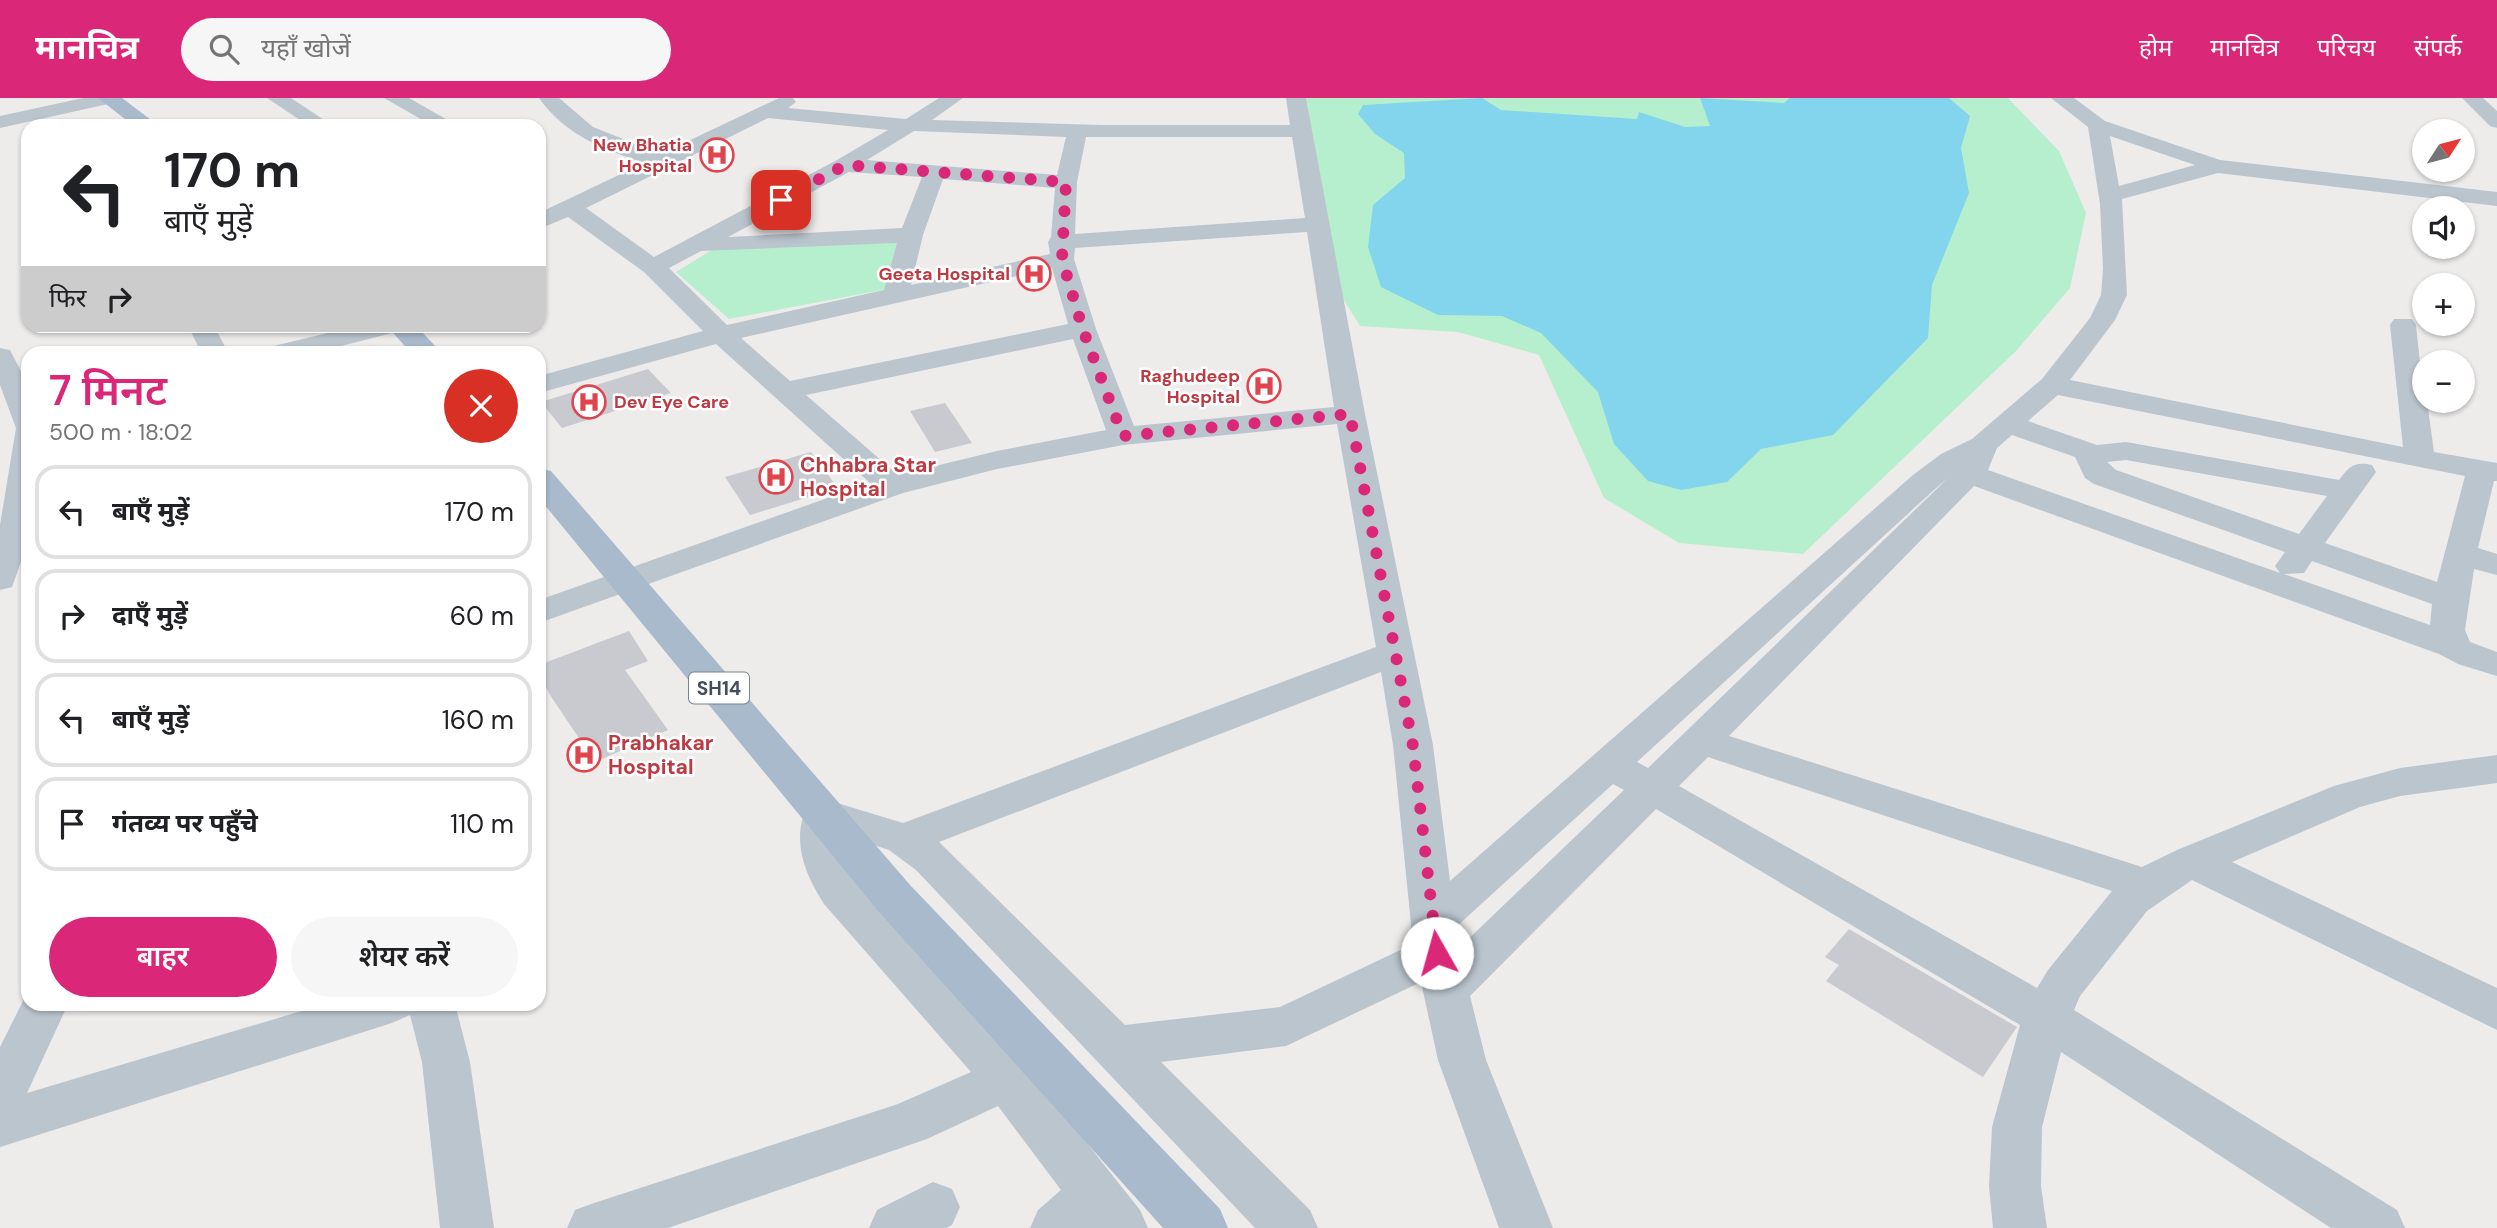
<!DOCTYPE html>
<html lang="hi">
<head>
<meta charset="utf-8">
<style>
  body { margin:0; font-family:"DM Sans","Noto Sans Devanagari",sans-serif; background:#f6f6f6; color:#202124; height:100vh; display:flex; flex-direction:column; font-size:26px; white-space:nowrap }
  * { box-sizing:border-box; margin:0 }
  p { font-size:23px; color:#757577 }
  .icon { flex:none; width:38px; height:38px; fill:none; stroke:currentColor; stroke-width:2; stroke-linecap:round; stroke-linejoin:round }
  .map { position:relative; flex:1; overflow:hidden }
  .side { position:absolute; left:21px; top:248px; width:525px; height:665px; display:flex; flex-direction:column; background:#fff; border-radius:21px; box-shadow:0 2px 5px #0004 }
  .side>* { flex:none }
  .guide { position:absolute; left:21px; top:21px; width:525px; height:214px; border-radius:21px; box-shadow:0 2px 5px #0004; background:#fff; color:#202124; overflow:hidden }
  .needle { width:46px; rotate:54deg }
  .fabs { position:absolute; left:2412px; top:21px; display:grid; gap:14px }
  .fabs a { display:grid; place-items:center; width:63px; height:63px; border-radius:50%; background:#fff; box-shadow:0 2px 5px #0004; font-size:35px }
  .pin { position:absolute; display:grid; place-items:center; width:60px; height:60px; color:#fff; margin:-30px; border-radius:14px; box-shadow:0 4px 10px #0006 }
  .me { position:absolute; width:77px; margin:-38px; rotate:353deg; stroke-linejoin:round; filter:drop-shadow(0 0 5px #0008) }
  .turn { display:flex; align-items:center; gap:24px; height:147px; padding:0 28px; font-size:32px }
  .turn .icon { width:91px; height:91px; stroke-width:2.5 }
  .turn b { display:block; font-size:49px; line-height:60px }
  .then { display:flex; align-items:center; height:66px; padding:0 28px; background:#0003; gap:14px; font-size:26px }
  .round { display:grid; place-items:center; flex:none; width:74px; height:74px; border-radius:37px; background:#f6f6f6 }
  .summary { display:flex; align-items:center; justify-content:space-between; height:119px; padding:0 28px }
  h1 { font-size:42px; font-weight:600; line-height:52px; color:#db2777 }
  .primary-button { display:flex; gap:14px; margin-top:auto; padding:14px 28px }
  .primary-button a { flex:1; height:80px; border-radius:42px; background:#db2777; color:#fff; font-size:28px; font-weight:600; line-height:80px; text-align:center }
  .primary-button a+a { background:#f6f6f6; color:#202124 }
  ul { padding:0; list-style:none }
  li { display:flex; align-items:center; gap:21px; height:94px; margin:0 14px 10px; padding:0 14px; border:4px solid #e0e0e0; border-radius:21px }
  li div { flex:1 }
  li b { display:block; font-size:26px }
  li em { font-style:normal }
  header { display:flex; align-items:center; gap:42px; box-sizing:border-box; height:98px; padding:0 35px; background:#db2777; color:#fff }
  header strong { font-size:33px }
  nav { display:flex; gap:38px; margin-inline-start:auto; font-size:24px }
  .search { width:490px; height:63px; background:#f6f6f6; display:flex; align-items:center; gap:18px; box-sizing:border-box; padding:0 24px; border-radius:38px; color:#757577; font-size:26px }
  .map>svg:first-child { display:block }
  .green { fill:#b6efcd }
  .water { fill:#82d5ed }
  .building { fill:#c8cad0 }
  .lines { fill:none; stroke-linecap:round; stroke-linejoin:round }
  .minor { fill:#bbc5ce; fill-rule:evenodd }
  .major { fill:#a9bacc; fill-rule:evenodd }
  .route { stroke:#db2777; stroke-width:12; stroke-dasharray:0 21.6 }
  .labels { text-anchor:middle; stroke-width:5; stroke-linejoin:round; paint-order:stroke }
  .far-health-label { font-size:18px; font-weight:bold; fill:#be3a42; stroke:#fff; text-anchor:end }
  .shield { fill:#fff; stroke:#7b838b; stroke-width:2 }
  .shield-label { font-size:19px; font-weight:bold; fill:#434e59 }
  .health-label { font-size:21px; font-weight:bold; fill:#be3a42; stroke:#fff; text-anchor:start }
</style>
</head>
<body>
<header>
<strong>मानचित्र</strong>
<div class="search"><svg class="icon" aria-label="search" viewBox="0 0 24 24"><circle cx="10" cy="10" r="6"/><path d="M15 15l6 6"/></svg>यहाँ खोजें</div>
<nav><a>होम</a><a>मानचित्र</a><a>परिचय</a><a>संपर्क</a></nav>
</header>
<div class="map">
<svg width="2497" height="1130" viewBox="0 0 2497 1130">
  <rect width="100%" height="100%" fill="#eeebeb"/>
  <!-- green -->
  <g class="green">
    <polygon points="1306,0 2008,0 2059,53 2086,115 2070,190 2016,253 1803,456 1679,445 1604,400 1539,257 1458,234 1360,228 1342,199"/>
    <polygon points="900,145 893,190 729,221 676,174 718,148"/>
  </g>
  <!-- water -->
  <polygon class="water" points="1482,0 1501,12 1637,21 1639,14 1685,29 1710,28 1700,0 1784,5 1790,0 1949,0 1970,18 1961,50 1969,95 1932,187 1928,240 1833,337 1761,351 1727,384 1681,392 1648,383 1614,346 1598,294 1541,235 1502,218 1438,217 1381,189 1368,149 1373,107 1405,80 1404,55 1375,36 1358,16 1363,7"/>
  <!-- building -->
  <g class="building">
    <polygon points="648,271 671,295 562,330 541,304"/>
    <polygon points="945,305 972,345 935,354 910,313"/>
    <polygon points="811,354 838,390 750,417 725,379"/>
    <polygon points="629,533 648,563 625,572 668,632 595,664 552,600 539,577 539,567"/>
    <polygon points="1849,831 2017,929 1983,979 1826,883 1839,867 1825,859"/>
  </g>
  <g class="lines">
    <!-- minor -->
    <g class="minor">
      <polygon points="83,0 120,0 117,4 0,30 0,18"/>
      <polygon points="267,0 291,0 333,28 309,28"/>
      <polygon points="384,0 409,0 458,28 433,28"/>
      <path d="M539,0H559L593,29L661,56L779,0H793L796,4L788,10L906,21L939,0H963L932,22L1101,27H1290L1286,0H1306L1365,316L1433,647L1450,783L1913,377L1941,356L1972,341L2042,281L2090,220L2101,197L2103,171L2100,106L2088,29L2051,0H2074L2105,23L2220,62L2497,94V108L2218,75L2122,101L2127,197L2115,222L2070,282L2403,349L2390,227L2394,221H2412L2416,227L2424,303H2427L2434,354L2497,365V383H2494L2478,450L2497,456V477L2474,471L2465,532L2470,544L2497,554V578L2458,566L2439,556L1974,388L1729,638L2142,769L2177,752L2334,688L2400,670L2497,657V685L2400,698L2360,709L2232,764L2497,890V932L2192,782L2147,813L2080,898L2074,912L2397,1112L2405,1130H2331L2061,954L2042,1029L2041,1088L2047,1130H1993L1989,1088L1992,1029L2020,927L1656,711L1470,898L1486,962L1553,1130H1499L1438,962L1421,884L1286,948L1161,964L1310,1112L1318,1130H1255L916,772L889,752L843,737L842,757L854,782L1024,966L1140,1112L1148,1130H1030L1038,1112L1061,1092L998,1008L927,1041L668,1130H567L575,1112L594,1105L898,1006L971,974L824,806C804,775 790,740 809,705L824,701L903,725L1376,549L1337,326L1123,347L997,371L903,395L539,525V502L870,385L716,246L539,295V278L703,233L644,174L568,119L539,131V115L644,65C603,51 565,37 539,0ZM768,20L888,32L837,62L654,159L586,110ZM914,33L1066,39L1057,77L867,62ZM2110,38L2195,67L2119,88ZM1086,39H1292L1305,120L1075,136L1077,84ZM849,74L922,79L902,130L728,139ZM943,81L1055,90L1051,139L1048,144L1050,156L911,187L923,137ZM1307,134L1334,309L1134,328L1096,231L1074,161L1075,150ZM897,145L884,192L727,227L669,170L701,153ZM1052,170L1068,226L790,283L741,240ZM1073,241L1106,332L997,353L898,377L806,297ZM2058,297L2465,378L2437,484L2325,445L2376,374L2372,367C2355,363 2349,368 2339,382L2126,344L2097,347L2028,323ZM2012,337L2075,359L2085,380L2094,386L2285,454L2275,468L2280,475L1988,372L1997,350ZM2126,362L2327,398L2299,436L2116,372L2107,364ZM1948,380L1648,670L1637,664L1935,391ZM2312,463L2432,506L2430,527L2284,476L2304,475ZM1381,574L1393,647L1413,846L1280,909L1125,927L939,744ZM1708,659L2112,793L2048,872L2037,890L1679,688ZM1613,686L1624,692L1459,850L1456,829Z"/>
      <polygon points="2462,0 2483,0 2497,13 2497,30 2490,28"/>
      <polygon points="188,228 214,228 229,256 202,256"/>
      <polygon points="357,228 400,228 396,234 310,256 262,256 265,250"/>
      <polygon points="0,250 10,252 28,287 28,444 12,489 0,492 0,427 16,330 0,287"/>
      <polygon points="28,893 28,906 68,906 27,995 325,906 455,906 470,964 494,1130 440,1130 422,964 410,917 392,925 0,1049 0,949"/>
      <polygon points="933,1084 952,1091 960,1109 952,1127 946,1130 869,1130 877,1112"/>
    </g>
    <!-- major -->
    <g class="major">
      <polygon points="98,0 122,0 159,28 134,28"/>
      <polygon points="387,228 416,228 443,256 412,256"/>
      <polygon points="539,370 551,373 911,788 1220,1111 1228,1130 1163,1130 879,814 539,400"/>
    </g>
  </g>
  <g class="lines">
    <!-- route -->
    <polyline class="route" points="781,102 845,67 1066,84 1062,161 1083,232 1123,338 1350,316 1413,648 1437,855"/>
  </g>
  <!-- icons -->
  <defs>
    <symbol id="hospital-ring" viewBox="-11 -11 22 22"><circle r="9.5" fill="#fff" stroke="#e0444e" stroke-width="1.5"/><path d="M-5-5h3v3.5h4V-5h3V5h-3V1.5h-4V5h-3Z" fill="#e0444e"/></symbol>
  </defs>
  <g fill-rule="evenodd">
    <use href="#hospital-ring" x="698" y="38" width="38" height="38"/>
    <use href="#hospital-ring" x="1015" y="157" width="38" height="38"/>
    <use href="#hospital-ring" x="1245" y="269" width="38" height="38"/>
    <use href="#hospital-ring" x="570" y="285" width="38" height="38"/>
    <use href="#hospital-ring" x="757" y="360" width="38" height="38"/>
    <use href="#hospital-ring" x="565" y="638" width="38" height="38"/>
  </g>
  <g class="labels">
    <!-- far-health labels -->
    <g class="far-health-label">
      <text x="692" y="53">New Bhatia<tspan x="692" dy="21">Hospital</tspan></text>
      <text x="1010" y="182">Geeta Hospital</text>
      <text x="1240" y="284">Raghudeep<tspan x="1240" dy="21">Hospital</tspan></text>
      <text x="614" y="310" text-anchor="start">Dev Eye Care</text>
    </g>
    <!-- shield labels -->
    <rect class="shield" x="689" y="574.5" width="60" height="31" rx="5"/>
    <g class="shield-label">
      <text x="719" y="597">SH14</text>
    </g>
    <!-- health labels -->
    <g class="health-label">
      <text x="800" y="374">Chhabra Star<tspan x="800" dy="24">Hospital</tspan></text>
      <text x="608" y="652">Prabhakar<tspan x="608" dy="24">Hospital</tspan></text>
    </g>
  </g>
</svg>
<div class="fabs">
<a><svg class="needle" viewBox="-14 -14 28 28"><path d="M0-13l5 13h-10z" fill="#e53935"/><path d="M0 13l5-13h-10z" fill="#757577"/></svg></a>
<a><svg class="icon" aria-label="sound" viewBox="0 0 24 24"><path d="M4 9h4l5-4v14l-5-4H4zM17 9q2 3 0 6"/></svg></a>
<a>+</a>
<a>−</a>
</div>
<div class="pin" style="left:781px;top:102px;background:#d93025"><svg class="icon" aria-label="arrive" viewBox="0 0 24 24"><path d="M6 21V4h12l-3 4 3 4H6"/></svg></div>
<svg class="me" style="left:1437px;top:855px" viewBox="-20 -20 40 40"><circle r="19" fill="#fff"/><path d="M0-13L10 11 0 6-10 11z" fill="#db2777"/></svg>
<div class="guide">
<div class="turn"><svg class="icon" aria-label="left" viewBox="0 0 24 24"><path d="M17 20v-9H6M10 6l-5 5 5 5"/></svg><div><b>170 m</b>बाएँ मुड़ें</div></div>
<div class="then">फिर<svg class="icon" aria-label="right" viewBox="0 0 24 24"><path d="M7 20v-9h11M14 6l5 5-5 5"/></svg></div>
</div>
<section class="side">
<div class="summary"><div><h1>7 मिनट</h1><p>500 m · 18:02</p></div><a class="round" style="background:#d93025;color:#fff"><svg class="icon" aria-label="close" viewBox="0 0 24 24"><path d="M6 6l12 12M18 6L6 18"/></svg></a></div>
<ul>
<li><svg class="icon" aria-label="left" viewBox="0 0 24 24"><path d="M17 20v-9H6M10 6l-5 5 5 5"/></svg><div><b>बाएँ मुड़ें</b></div><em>170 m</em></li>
<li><svg class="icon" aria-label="right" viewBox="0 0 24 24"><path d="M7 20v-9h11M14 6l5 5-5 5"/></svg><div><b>दाएँ मुड़ें</b></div><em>60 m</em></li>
<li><svg class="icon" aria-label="left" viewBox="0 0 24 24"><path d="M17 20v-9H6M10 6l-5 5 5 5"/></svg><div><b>बाएँ मुड़ें</b></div><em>160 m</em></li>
<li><svg class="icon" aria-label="arrive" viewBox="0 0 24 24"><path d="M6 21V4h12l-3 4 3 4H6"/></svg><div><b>गंतव्य पर पहुँचे</b></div><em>110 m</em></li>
</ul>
<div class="primary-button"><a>बाहर</a><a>शेयर करें</a></div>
</section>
</div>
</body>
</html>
